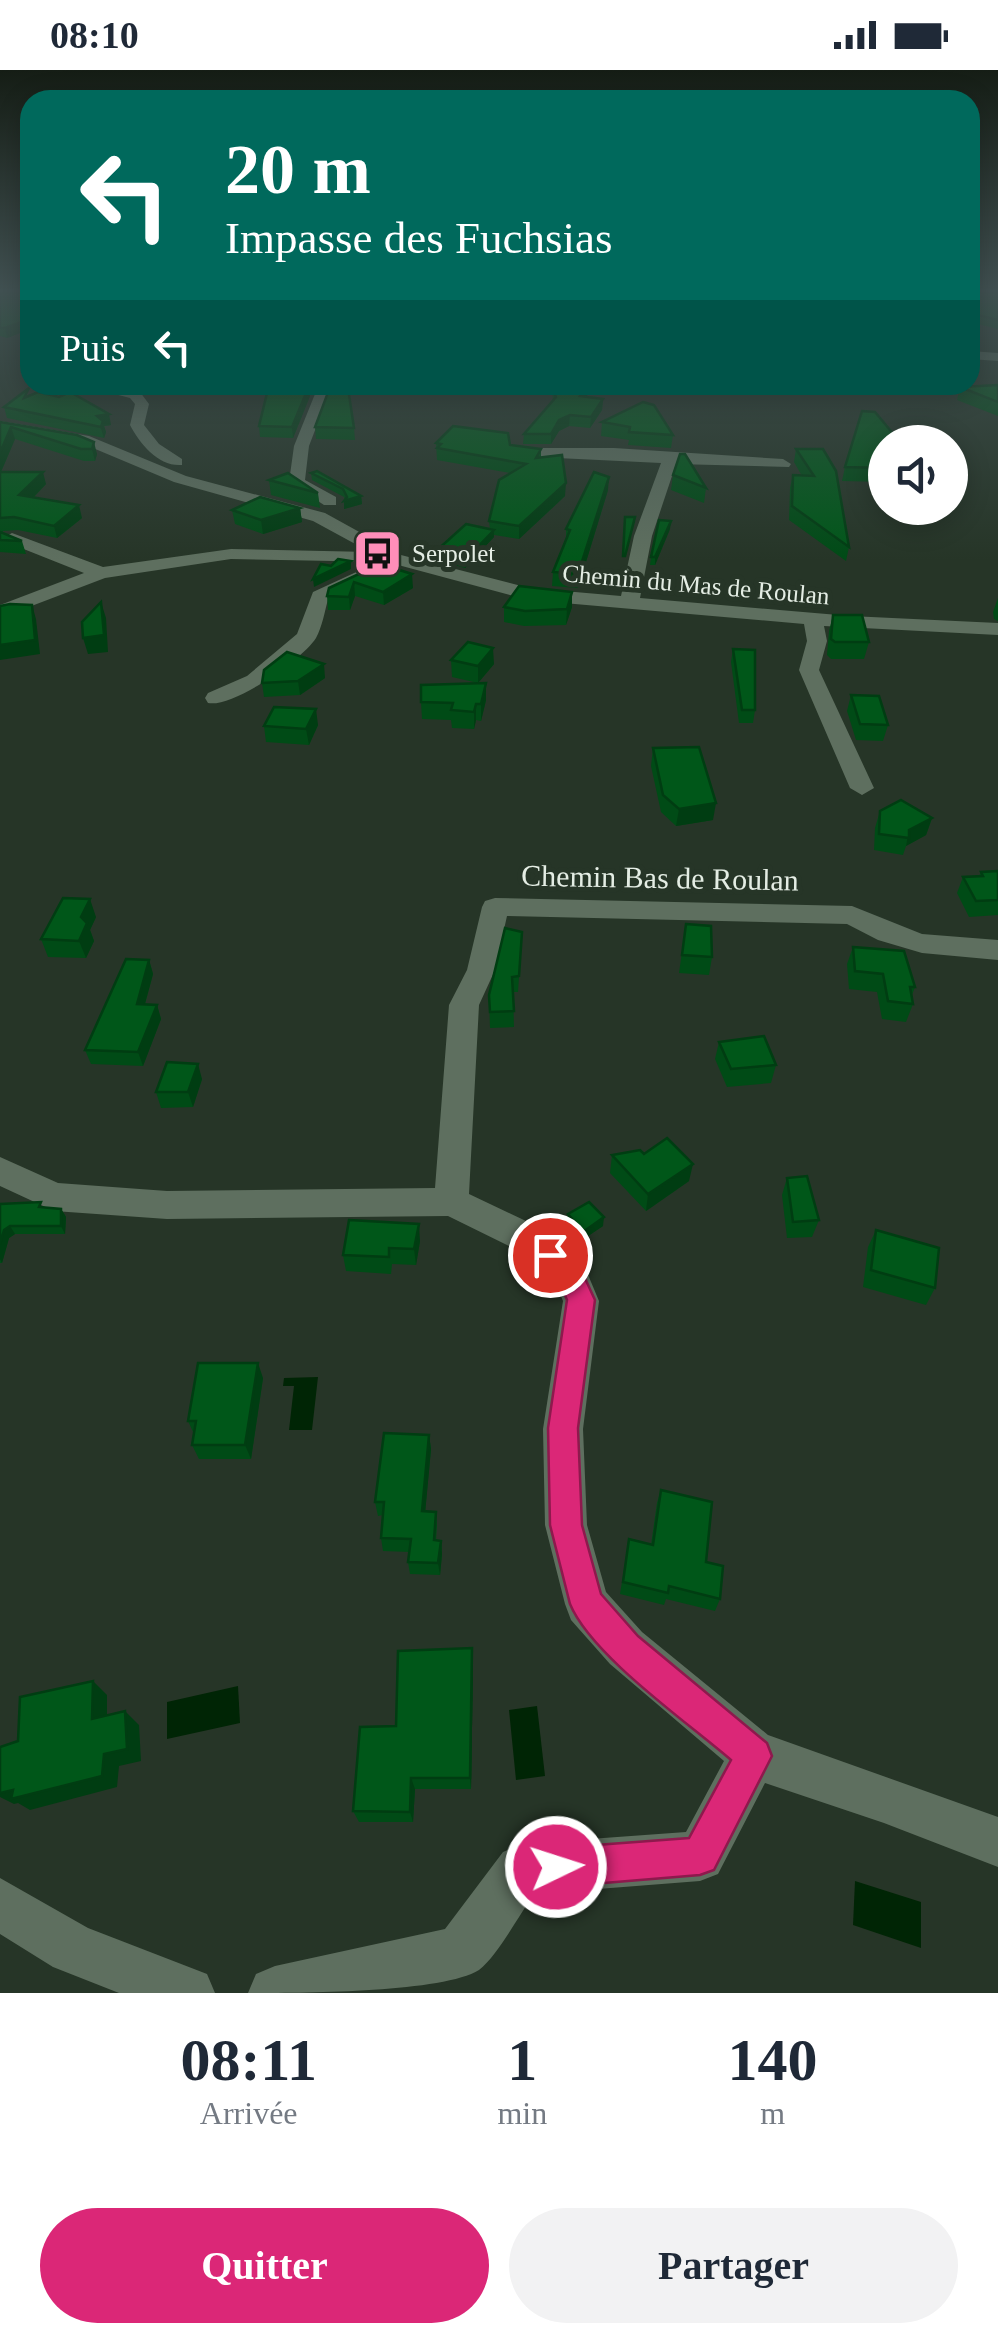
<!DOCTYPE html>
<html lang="fr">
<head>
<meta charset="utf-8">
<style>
  body { margin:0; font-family:"Times New Roman",serif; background:#f2f2f3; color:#1f2937; height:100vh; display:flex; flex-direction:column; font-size:38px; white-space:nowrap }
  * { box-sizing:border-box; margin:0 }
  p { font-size:32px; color:#747a83 }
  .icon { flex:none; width:55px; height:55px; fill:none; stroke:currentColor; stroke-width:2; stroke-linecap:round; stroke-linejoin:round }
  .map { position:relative; height:1923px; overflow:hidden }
  .sheet { display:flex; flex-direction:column; background:#fff; flex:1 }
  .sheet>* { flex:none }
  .banner { position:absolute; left:20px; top:20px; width:960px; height:305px; border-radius:30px; box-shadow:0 5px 25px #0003; background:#00695c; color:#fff; overflow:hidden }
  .controls { position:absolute; left:868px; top:355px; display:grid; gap:20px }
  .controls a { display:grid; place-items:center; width:100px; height:100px; border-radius:50%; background:#fff; box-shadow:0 5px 25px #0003; font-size:50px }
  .pin { position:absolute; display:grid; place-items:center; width:85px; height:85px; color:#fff; margin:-42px; border:5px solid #fff; border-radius:50%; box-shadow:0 2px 10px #0007 }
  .me { position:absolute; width:110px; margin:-55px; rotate:86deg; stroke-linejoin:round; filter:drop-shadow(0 0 8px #0008) }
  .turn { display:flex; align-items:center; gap:35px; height:210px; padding:0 40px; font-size:45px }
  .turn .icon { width:130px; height:130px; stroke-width:2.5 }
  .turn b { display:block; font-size:70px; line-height:85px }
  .then { display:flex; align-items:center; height:95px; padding:0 40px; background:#0003; gap:20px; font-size:38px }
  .eta { display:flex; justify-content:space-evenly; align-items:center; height:170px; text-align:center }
  .eta b { font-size:60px; font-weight:600; line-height:70px }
  .cta { display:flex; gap:20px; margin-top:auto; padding:20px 40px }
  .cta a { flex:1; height:115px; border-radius:60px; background:#db2777; color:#fff; font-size:40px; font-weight:600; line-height:115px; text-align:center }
  .cta a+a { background:#f2f2f3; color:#1f2937 }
  .status { display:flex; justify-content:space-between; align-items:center; height:70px; padding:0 50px; background:#fff; direction:ltr }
  .status svg { height:28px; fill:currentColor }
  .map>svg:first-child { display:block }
  .water { fill:#002505 }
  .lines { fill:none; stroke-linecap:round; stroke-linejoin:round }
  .minor { fill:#5e6f5f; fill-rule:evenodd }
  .wall { fill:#004b16 }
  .shaded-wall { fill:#003d12 }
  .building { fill:#005719; stroke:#003d12; stroke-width:2.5 }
  .route { fill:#db2777; stroke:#8e194d; stroke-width:2.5 }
  .labels { text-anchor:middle; stroke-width:10; stroke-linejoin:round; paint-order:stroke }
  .far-poi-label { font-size:25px; fill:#e4ede4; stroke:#263527; text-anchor:start }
  .far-street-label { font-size:25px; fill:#e4ede4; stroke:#263527 }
  .street-label { font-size:30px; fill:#e4ede4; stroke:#263527 }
</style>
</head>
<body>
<div class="status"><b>08:10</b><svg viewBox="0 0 49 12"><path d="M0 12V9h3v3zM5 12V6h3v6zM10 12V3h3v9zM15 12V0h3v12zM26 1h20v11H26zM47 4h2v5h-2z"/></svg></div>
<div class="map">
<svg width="998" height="1923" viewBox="0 0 998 1923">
  <rect width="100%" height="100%" fill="#263527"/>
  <!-- water -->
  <g class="water">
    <polygon points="318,1307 312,1360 289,1360 294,1316 283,1316 284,1308"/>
    <polygon points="238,1616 240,1653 167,1669 167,1632"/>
    <polygon points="537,1636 545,1706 516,1710 509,1640"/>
    <polygon points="855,1811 921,1832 921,1878 853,1855"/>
  </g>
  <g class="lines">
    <!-- minor -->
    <g class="minor">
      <polygon points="970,281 998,283 998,291 970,289"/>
      <path d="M80,315H107L140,322L149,334L144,355L159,374L182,389V395C159,397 140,374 130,355L135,334L130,328Z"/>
      <polygon points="283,315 313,315 330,321 309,376 305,410 336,427 336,435 324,435 289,412 294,376 315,324"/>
      <polygon points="0,351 89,366 186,406 325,443 401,485 529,518 621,526 634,466 661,393 516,386 511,384 511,378 614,378 783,389 791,394 789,397 676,394 652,466 640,528 850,546 998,553 998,565 824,556 827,571 819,600 874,718 862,725 850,718 799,600 807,571 804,554 529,530 387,492 231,489 105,508 0,548 0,535 84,503 6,472 3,468 12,463 103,497 231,479 370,482 313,451 174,412 81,373 0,359"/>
      <path d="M365,498L374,504L372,508L328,529C325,541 322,557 316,568C303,589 233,638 208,633L205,628L208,623L247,606L297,564L313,522Z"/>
      <path d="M495,828L852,836L922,864L998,870V890L922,883L878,870L847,854L507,846L495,900L479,935L469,1124L545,1160L581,1188L599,1231L583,1359L587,1455L606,1522L642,1562L768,1665L998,1747V1797L884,1753L765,1713L718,1804L700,1811L534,1824C519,1845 498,1885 479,1900C442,1923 298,1923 248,1923L256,1904L275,1896L445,1859L503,1782L521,1774L686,1762L724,1691L610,1594L571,1550L565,1534L545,1455L543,1359L563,1231L554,1209L521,1182L448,1146L167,1149L54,1141L0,1116V1087L58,1113L167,1121L435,1118L449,935L467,900L482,837L485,831Z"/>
      <polygon points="0,1808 88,1858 207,1904 215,1923 119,1923 53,1897 0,1864"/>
    </g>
  </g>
  <!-- wall -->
  <g class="wall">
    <polygon points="0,221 30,221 30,259 7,268 0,266"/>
    <polygon points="970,221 998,223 998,259 970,252"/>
    <polygon points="207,315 249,315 250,324"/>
    <polygon points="324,315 339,315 338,317 354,358 355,370 316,369 315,357 330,317"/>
    <polygon points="555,315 595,315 586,327 603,329 602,340 590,358 569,356 559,361 551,374 523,374 524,364 553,331 552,318"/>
    <polygon points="998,315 998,346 957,330 960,317"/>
    <polygon points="309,316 310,326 293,368 260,367 259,356 284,318"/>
    <polygon points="31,326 111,355 104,356 106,362 104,368 7,348 4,337"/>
    <polygon points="0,352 77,365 97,384 95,391 84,391 15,369 1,402 46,414 33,428 82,448 57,468 18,460 3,461 3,463 22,471 26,484 0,482"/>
    <polygon points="602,352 673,365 671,378 628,375 629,370 601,366"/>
    <polygon points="885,372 885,412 842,411 845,397"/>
    <polygon points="436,373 510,375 541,379 541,387 565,426 519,469 494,465 494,467 465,498 436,490 435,482 490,459 489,451 510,403 437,390"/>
    <polygon points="796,379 823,379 849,477 846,491 789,450 790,418 793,405 802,406 794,392"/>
    <polygon points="311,403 361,426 362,434 344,439 345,429 344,427 312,410"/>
    <polygon points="673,405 706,418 704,433 671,420"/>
    <polygon points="269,410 318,423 320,438 271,425"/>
    <polygon points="608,420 578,518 552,516 553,502 566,471 566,459"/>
    <polygon points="300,438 302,452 263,464 235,454 232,440"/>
    <polygon points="670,459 655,495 650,495 651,487"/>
    <polygon points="380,494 413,518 384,535 355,526 350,540 328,540 327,526"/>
    <polygon points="998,528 998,551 994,549 993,542"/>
    <polygon points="504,537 572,537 566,555 524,556 504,552"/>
    <polygon points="833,545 869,572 864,589 831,589 827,585 829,561"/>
    <polygon points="733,579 755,640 753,653 739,653 731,592"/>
    <polygon points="451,590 494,594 478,613 452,607"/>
    <polygon points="325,608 300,625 264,627 262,613"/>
    <polygon points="486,613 486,630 481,651 476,650 474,659 452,658 451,650 422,649 421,632"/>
    <polygon points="851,625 888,655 883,671 856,670 847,641"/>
    <polygon points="318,655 309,675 266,672 264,656"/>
    <polygon points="653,678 713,750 676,756 661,742 651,696"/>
    <polygon points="880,741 932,748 926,765 906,776 903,785 874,780 875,758"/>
    <polygon points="998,801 998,845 969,847 957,823 963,807 979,806 981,802"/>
    <polygon points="96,847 90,860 94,871 86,888 48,887 41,869"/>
    <polygon points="686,854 712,887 709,905 679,903"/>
    <polygon points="522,862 518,922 513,922 514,957 490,958 489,925"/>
    <polygon points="853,877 915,917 912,925 913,934 906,952 882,949 877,922 849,919 847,894"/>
    <polygon points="149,890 153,904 145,934 157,935 161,949 143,996 91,994 85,980"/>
    <polygon points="719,972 776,995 771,1013 727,1017 715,989"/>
    <polygon points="202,1009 193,1037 161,1038 156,1022"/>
    <polygon points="644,1084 689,1111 646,1141 610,1103 612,1085"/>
    <polygon points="787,1108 819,1150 812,1167 787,1168 782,1125"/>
    <polygon points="0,1134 61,1139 66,1147 65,1164 15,1164 9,1168 2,1193 0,1193"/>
    <polygon points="568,1144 603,1156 582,1170 567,1153"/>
    <polygon points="876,1160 935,1218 926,1235 863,1217 868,1177"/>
    <polygon points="420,1171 416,1195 392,1194 391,1204 346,1201 343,1185"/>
    <polygon points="263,1308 251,1389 199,1389 192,1375 194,1364 188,1351"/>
    <polygon points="429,1365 431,1379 425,1442 436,1442 437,1455 436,1471 441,1471 442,1484 440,1505 410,1504 408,1492 410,1482 383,1481 381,1468 383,1445 378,1446 375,1432"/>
    <polygon points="661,1420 706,1492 720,1529 715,1541 666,1529 664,1535 620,1524 629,1469 651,1475 657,1433"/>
    <polygon points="473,1594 471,1719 415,1719 413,1752 359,1752 353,1741 396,1656"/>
  </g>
  <!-- shaded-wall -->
  <g class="shaded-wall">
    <polygon points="30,249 30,259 7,268 5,258"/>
    <polygon points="588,315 595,315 579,336 580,326"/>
    <polygon points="309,316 310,326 293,368 292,357"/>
    <polygon points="603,329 602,340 590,358 591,347"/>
    <polygon points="109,344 111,355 104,356 106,362 104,368 97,346"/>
    <polygon points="570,345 569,356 559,361 551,374 551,364 559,350"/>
    <polygon points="11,357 15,369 0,404 0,383"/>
    <polygon points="94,372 97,384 95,391 92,379"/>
    <polygon points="43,402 46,414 23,438 19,425"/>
    <polygon points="609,407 608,420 578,518 578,504"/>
    <polygon points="566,413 565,426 519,469 519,456"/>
    <polygon points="361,426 362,434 344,439 344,431"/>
    <polygon points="79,435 82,448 57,468 54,456"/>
    <polygon points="300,438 302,452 263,464 261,450"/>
    <polygon points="671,451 670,459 655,495 655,487"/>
    <polygon points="494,460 494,467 465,498 465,490"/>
    <polygon points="351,491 351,499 314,517 313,509"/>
    <polygon points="412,504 413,518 384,535 383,522"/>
    <polygon points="354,512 355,526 350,540 349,527"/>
    <polygon points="572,522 572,537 566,555 567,539"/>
    <polygon points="101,532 106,548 108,582 88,584 83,568"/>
    <polygon points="32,535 36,549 40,584 0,590 0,575"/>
    <polygon points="493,578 494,594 478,613 478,596"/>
    <polygon points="324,594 325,608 300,625 298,611"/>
    <polygon points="486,613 486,630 481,651 481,634"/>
    <polygon points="476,634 476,650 474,659 474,642"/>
    <polygon points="316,639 318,655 309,675 306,659"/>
    <polygon points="716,733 713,750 676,756 679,739"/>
    <polygon points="932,748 926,765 906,776 909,760"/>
    <polygon points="90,829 96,847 90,860 94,871 86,888 79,871 81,847"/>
    <polygon points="149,890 153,904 141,948 137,934"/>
    <polygon points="157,935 161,949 143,996 138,982"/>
    <polygon points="198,994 202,1009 193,1037 188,1022"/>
    <polygon points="693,1094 689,1111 646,1141 648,1124"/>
    <polygon points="61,1139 66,1147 65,1164 61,1156"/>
    <polygon points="604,1147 603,1156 582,1170 583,1162"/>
    <polygon points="419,1154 420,1171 416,1195 414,1179"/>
    <polygon points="10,1156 15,1164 9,1168 2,1193 0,1189 0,1174 4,1160"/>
    <polygon points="258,1293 263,1308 251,1389 245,1375"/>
    <polygon points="429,1365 431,1379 424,1455 422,1441"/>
    <polygon points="441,1471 442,1484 440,1505 438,1493"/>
    <polygon points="472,1578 473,1594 471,1719 470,1708"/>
    <polygon points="93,1611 107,1625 107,1662 92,1649"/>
    <polygon points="125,1641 139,1655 141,1691 119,1696 117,1717 30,1740 18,1733 14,1734 0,1727 0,1723 104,1684"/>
    <polygon points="411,1708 415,1719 413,1752 410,1742"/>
  </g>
  <!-- building -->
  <g class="building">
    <polygon points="0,221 30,221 30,249 5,258 0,258"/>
    <polygon points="970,221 998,223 998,250 970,243"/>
    <polygon points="285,315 309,316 292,357 259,356 268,319 284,318"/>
    <polygon points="555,315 588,315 580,326 603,329 591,347 570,345 559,350 551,364 524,364 556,327 552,318"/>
    <polygon points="998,315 998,332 960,317"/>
    <polygon points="330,317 348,318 354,358 315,357"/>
    <polygon points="29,318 24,328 38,322 59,327 70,322 109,344 97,346 103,351 101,357 4,337"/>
    <polygon points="643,332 654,335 673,365 629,362 630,357 602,352"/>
    <polygon points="862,341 875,342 900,372 885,372 885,398 845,397"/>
    <polygon points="0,352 77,365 94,372 92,379 81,379 11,357 0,383"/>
    <polygon points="453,356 508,363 510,375 541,379 536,388 562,385 566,413 519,456 489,451 499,410 526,394 437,378 441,374 436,373"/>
    <polygon points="796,379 823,379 836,401 849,477 792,436 793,405 814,406"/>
    <polygon points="680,384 685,384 706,418 673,405"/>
    <polygon points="317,401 361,426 344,431 347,427 343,419 311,403"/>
    <polygon points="0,402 43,402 19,425 79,435 54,456 14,447 0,448"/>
    <polygon points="594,402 609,407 578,504 553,502 570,460 566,459"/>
    <polygon points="288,403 318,423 269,410"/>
    <polygon points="260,427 300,438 261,450 232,440"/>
    <polygon points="625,447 635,447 625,486 623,486"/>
    <polygon points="659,450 671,451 655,487 651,487"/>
    <polygon points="466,454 494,460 465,490 435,482"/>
    <polygon points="0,462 22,471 0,470"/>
    <polygon points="338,489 351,491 313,509 321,494 331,496"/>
    <polygon points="380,494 412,504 383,522 354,512 349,527 327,526 329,518"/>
    <polygon points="519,516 572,522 567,539 525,541 504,537"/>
    <polygon points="101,532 104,565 83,568 82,552"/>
    <polygon points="10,534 32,535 35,570 0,575 0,536"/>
    <polygon points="833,545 862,545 869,572 835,572 831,569"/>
    <polygon points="468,572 493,578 478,596 451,590"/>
    <polygon points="733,579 755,580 755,640 742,640"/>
    <polygon points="287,582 324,594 298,611 262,613 264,600"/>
    <polygon points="486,613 481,634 476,634 474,642 451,640 453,633 421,632 421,615"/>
    <polygon points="851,625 879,626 888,655 860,654"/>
    <polygon points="274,637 316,639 306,659 264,656"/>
    <polygon points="699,677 716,733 679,739 663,725 653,678"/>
    <polygon points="901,730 932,748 909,760 909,768 879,764 880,741"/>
    <polygon points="998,801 998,830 976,831 963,807 983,806 981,802"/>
    <polygon points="63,828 90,829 81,847 87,853 79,871 41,869"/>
    <polygon points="686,854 711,856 712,887 682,885"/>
    <polygon points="505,858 522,862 519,906 512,907 514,941 490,942 489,925"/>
    <polygon points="853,877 904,881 915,917 910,917 913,934 888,931 883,904 855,901"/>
    <polygon points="126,889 149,890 137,934 157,935 138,982 85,980"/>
    <polygon points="764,966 776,995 731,999 719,972"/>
    <polygon points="167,992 198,994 188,1022 156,1022"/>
    <polygon points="667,1068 693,1094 648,1124 612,1085 640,1080 644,1084"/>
    <polygon points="807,1106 819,1150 793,1152 787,1108"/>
    <polygon points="41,1132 39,1137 61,1139 61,1156 10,1156 4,1160 0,1174 0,1134"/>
    <polygon points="589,1132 604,1147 583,1162 568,1144"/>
    <polygon points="349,1150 419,1154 414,1179 389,1178 389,1187 343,1185"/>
    <polygon points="876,1160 939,1178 935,1218 871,1200"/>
    <polygon points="198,1293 258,1293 245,1375 192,1375 196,1351 188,1351"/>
    <polygon points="384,1363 429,1365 422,1441 436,1442 434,1470 441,1471 438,1493 408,1492 411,1469 381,1468 384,1432 375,1432"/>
    <polygon points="661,1420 712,1432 706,1492 723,1496 720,1529 669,1516 668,1523 623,1512 629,1469 653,1475"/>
    <polygon points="472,1578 470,1708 411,1708 410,1742 353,1741 360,1657 396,1656 398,1581"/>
    <polygon points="93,1611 92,1649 125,1641 127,1679 104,1684 102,1706 11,1729 13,1720 0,1723 0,1677 18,1671 20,1627"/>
  </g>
  <!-- sky -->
  <linearGradient id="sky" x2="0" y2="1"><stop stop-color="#151d15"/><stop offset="0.45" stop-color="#415152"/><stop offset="1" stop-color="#415152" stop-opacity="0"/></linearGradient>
  <rect width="998" height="490" fill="url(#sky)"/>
  <!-- route -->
  <path class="route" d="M550,1174L577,1191L595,1230L578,1358L582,1455L601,1524L638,1566L767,1673L772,1686L714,1800L700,1805L556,1817L543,1811L537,1797L543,1784L556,1778L689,1768L731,1690C687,1652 591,1585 570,1534L550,1455L548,1358L567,1230L557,1207L537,1185L541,1177Z"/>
  <!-- icons -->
  <defs>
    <symbol id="bus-square" viewBox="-11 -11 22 22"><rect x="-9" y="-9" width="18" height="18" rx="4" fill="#ff8eb9" stroke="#263527"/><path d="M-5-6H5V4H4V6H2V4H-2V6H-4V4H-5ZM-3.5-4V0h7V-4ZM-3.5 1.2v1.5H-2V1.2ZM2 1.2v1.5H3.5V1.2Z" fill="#111"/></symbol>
  </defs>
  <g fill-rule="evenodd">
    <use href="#bus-square" x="350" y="456" width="55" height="55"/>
  </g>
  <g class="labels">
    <!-- far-poi labels -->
    <g class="far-poi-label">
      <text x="412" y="492">Serpolet</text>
    </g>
    <!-- far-street labels -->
    <g class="far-street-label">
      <text transform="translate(696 514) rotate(5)" y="9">Chemin du Mas de Roulan</text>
    </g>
    <!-- street labels -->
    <g class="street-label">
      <text transform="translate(660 808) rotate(1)" y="10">Chemin Bas de Roulan</text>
    </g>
  </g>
</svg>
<div class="controls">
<a><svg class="icon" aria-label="sound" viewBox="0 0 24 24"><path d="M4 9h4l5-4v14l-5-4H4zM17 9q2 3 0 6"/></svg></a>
</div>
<div class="pin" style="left:550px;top:1185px;background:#d93025"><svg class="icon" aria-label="arrive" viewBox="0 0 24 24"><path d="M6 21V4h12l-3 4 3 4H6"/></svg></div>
<svg class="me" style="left:556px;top:1797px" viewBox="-20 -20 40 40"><circle r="17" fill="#db2777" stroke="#fff" stroke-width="3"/><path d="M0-11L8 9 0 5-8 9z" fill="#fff"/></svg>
<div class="banner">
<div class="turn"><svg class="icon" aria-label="left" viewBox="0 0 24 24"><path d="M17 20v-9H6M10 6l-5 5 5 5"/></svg><div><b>20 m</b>Impasse des Fuchsias</div></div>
<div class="then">Puis<svg class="icon" aria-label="left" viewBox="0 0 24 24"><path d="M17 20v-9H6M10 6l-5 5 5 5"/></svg></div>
</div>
</div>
<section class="sheet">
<div class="eta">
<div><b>08:11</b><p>Arrivée</p></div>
<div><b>1</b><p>min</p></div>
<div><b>140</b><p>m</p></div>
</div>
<div class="cta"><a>Quitter</a><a>Partager</a></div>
</section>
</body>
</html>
